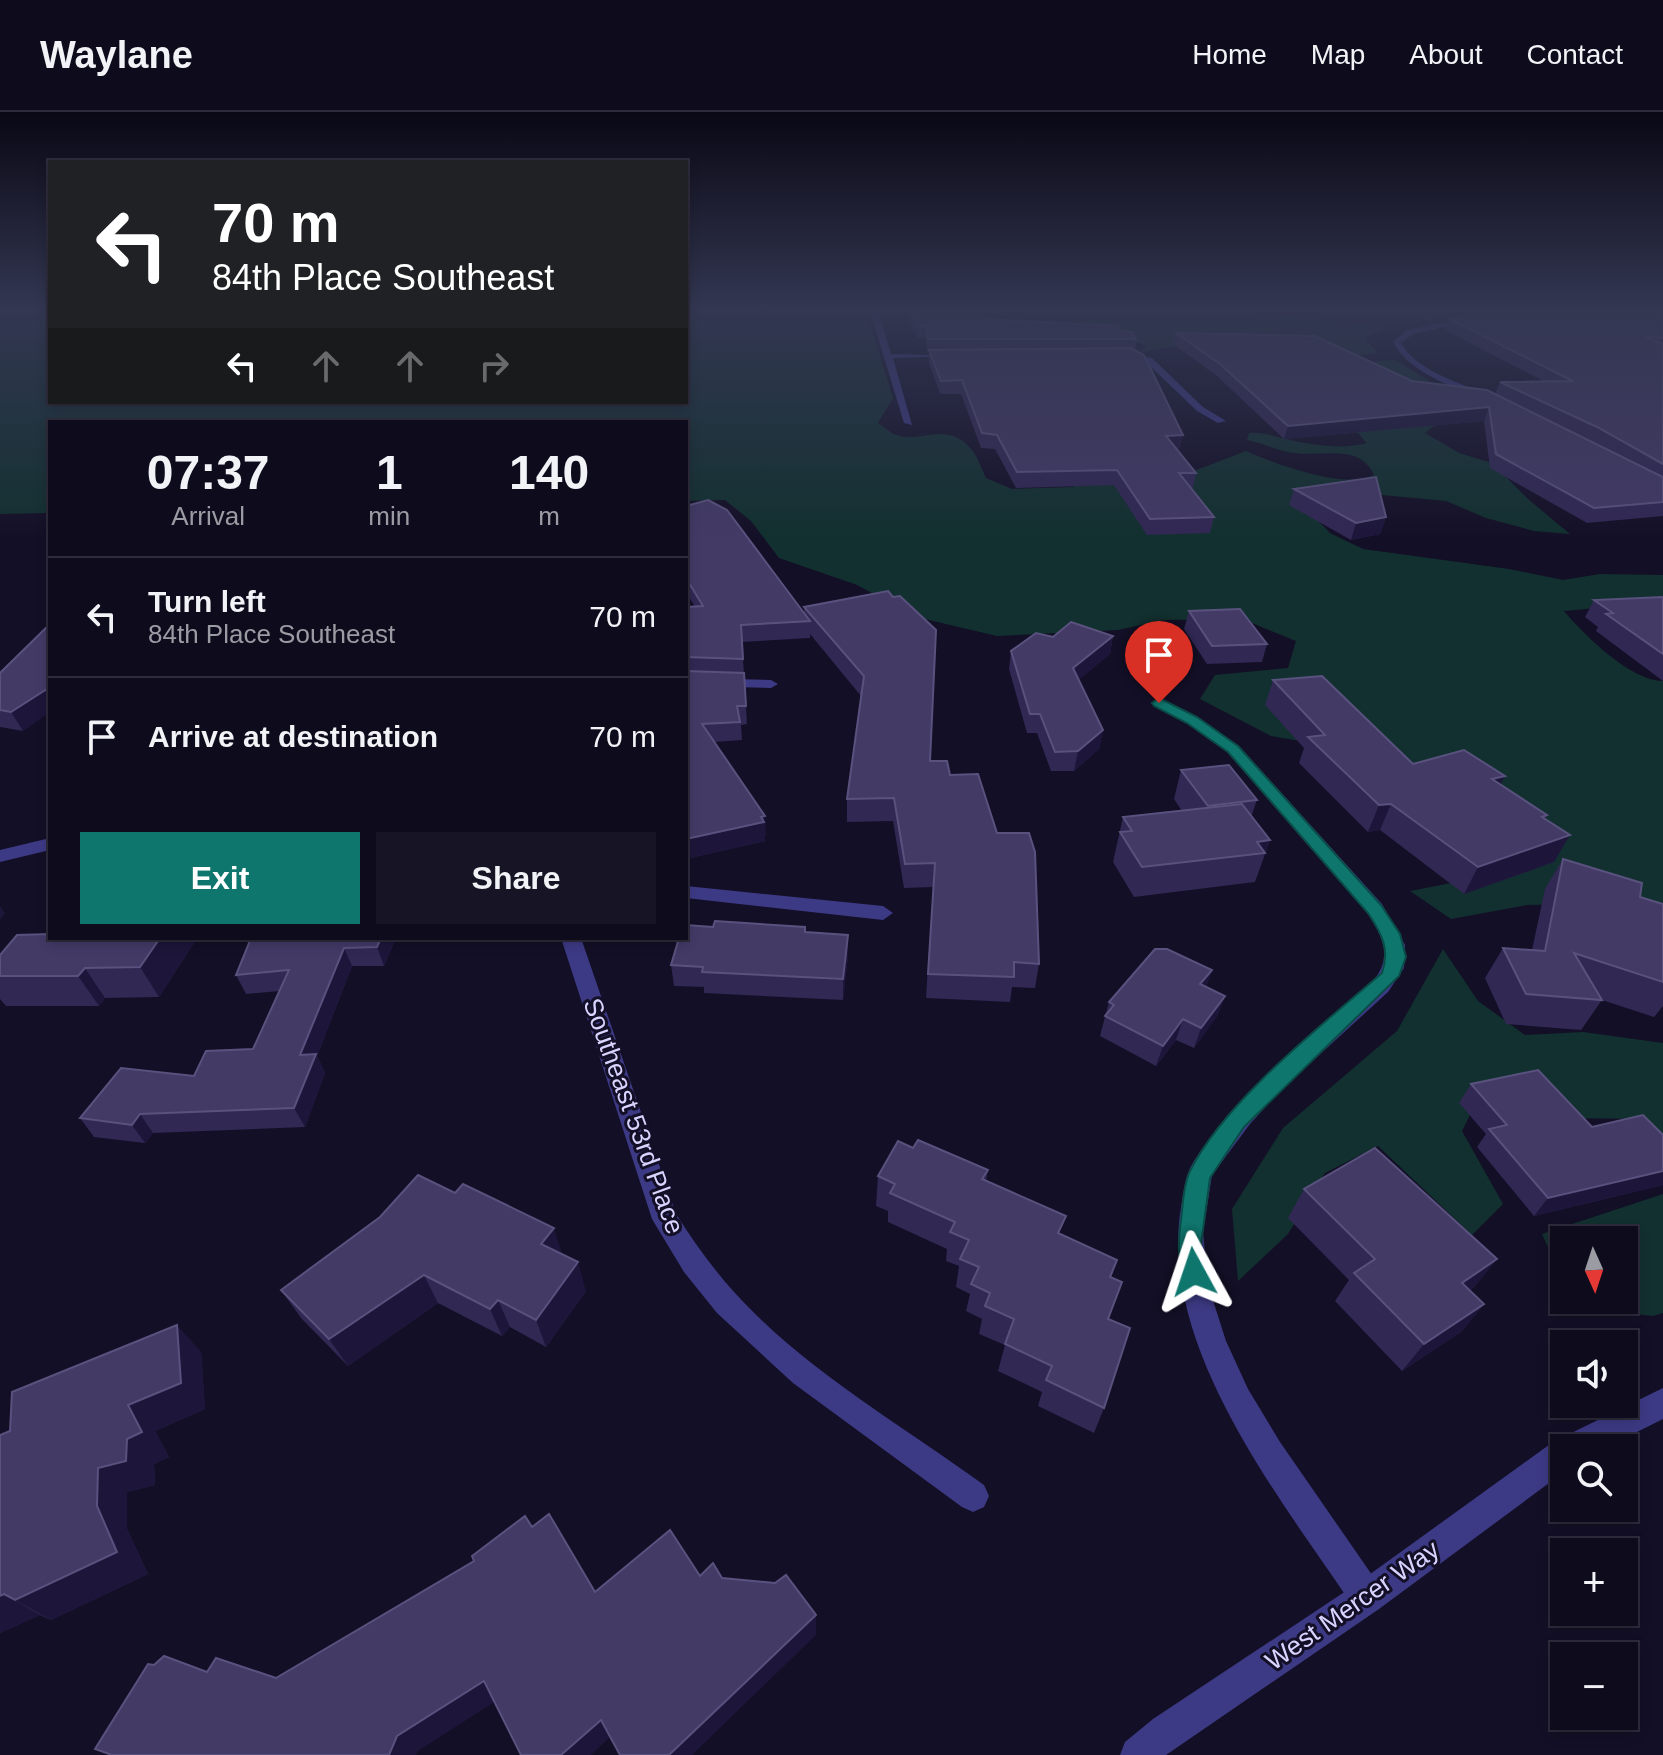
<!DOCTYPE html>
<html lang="en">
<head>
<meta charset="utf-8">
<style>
  body { margin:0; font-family:Arial,sans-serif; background:#171425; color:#f1f3f6; height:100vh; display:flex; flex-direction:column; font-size:30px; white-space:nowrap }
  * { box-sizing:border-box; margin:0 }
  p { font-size:26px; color:#9b9ba3 }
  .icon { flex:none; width:44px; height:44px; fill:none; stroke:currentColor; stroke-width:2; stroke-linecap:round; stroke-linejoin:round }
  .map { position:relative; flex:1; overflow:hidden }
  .panel { position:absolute; left:48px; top:308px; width:640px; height:520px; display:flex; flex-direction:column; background:#0e0b1c; border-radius:0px; box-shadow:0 4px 12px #0003,0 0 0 2px #2e2b3b }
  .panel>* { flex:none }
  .hud { position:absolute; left:48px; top:48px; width:640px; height:244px; border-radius:0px; box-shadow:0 4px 12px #0003,0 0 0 2px #2e2b3b; background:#202124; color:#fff; overflow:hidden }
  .needle { width:52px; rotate:177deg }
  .fabs { position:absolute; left:1550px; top:1114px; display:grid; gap:16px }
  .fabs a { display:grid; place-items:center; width:88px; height:88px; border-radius:0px; background:#0e0b1c; box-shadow:0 4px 12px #0003,0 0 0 2px #2e2b3b; font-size:40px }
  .pin { position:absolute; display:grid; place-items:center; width:68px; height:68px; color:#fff; margin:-82px -34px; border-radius:50% 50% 50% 0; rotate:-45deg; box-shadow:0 0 8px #0007 }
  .pin .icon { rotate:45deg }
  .me { position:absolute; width:88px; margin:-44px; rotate:355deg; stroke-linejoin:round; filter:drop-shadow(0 0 6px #0008) }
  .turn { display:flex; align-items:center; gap:28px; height:168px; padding:0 32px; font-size:36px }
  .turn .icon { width:104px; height:104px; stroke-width:2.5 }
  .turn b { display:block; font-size:56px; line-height:68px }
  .lanes { display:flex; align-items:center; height:76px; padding:0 32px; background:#0003; justify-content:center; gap:40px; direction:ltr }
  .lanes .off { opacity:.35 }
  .eta { display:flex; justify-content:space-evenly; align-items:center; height:136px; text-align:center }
  .eta b { font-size:48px; font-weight:800; line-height:56px }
  .cta { display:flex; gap:16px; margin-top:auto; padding:16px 32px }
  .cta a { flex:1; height:92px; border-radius:0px; background:#0f766e; color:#fff; font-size:32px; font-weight:800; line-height:92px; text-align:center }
  .cta a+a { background:#171425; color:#f1f3f6 }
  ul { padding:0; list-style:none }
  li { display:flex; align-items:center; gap:24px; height:120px; padding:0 32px; border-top:2px solid #2e2b3b }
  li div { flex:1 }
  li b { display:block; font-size:30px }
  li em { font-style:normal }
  header { display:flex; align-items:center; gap:48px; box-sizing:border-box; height:112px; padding:0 40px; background:#0e0b1c; border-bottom:2px solid #2e2b3b }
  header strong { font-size:38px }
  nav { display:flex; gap:44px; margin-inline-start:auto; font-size:28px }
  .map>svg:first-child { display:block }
  .green { fill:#12302f }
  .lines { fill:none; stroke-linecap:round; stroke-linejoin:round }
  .minor { fill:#3d3a85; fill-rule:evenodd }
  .tertiary { fill:#3d3a85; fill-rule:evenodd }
  .wall { fill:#312854 }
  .shaded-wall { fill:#1d163a }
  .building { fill:#433a66; stroke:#5a527e; stroke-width:2 }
  .route { fill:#0f766e; stroke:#0a4d48; stroke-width:2 }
  .labels { text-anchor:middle; stroke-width:6; stroke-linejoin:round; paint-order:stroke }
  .near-street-label { font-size:26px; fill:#d9d4ff; stroke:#130f26 }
</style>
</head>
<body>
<header>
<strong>Waylane</strong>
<nav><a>Home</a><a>Map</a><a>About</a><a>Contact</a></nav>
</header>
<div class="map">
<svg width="1663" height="1643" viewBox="0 0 1663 1643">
  <rect width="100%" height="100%" fill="#130f26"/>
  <!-- green -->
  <g class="green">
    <path d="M0,199H50V290H686V199H866L893,286L878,311C883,314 889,320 894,322C919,334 946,306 972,338C978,345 982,358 986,366L1012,377L1074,375V366L1186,362L1246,339C1276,352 1344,378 1374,363C1360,331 1323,345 1295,341C1280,340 1263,331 1247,328L1249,321C1263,320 1273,324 1286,327C1311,333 1342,338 1367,331L1354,317L1178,233L1139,241L1147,234L1133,227L886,199C1052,199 1221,189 1385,216L1364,226L1378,241L1354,244L1367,250L1395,248L1454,284L1435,313L1425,321L1459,341L1492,351L1528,387L1570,422L1534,419L1486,406L1446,389L1371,382L1304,394L1330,421L1363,437L1509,457L1563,468L1600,462L1663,463V490L1564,499C1584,523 1631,569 1663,569V811L1614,791L1527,793L1451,807L1410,779L1539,754L1408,663L1359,639L1271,624L1200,587L1215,563L1288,556L1296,529L1242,507L1165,508L1118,518L997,524L916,505L857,473L779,446L751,409L725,388L686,389V310H50V401L0,402Z"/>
    <polygon points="1443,837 1478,889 1525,923 1583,920 1663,931 1663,1028 1647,1007 1560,1006 1487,969 1462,1019 1503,1092 1472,1123 1378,1034 1325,1061 1288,1122 1238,1169 1232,1097 1283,1016 1397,919"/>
    <polygon points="1663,1082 1663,1201 1653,1204 1575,1196 1572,1188 1624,1188 1624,1128 1564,1128 1564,1171 1542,1122"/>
  </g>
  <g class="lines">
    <!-- minor -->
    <g class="minor">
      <polygon points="870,199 878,199 891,242 958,244 893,246 912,313 904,311"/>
      <polygon points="1122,241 1152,246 1203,295 1226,309 1218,311 1197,299 1146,250 1119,245"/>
      <polygon points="686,566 771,568 778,572 771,576 686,574"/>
      <path d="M1159,586L1198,605L1239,634L1382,792L1405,833L1404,856L1388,880L1280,979L1250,1012L1212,1063L1203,1120L1209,1176L1226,1229L1248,1277L1280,1330L1379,1473L1384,1485L1379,1497L1367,1502L1355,1497C1281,1387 1158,1235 1181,1095C1184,1079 1185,1063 1194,1049C1229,995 1278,949 1327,908C1342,894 1359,883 1373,869C1393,845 1383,825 1368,802L1227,640L1186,611L1154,594L1151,591Z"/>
      <polygon points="50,726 50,738 0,750 0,738"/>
      <polygon points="686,774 883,794 893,801 883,808 686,786"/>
      <path d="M561,826H581L676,1102C694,1130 713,1157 735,1181C805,1258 900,1312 984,1373L989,1384L984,1395L973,1400L962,1395L793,1271L717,1201L684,1160L652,1107Z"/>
    </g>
    <!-- tertiary -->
    <g class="tertiary">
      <path d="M1500,199H1514L1413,222L1401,231C1417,260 1462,271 1490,284V288H1484C1453,274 1410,262 1393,230L1407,218Z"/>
      <polygon points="1663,1276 1663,1307 1605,1336 1564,1336 1564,1360 1379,1497 1166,1643 1120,1643 1125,1630 1153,1607 1355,1473 1553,1330"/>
    </g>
  </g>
  <!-- wall -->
  <g class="wall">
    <polygon points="904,199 978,199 983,207 1121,219 1136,228 1135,238 1180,337 1177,338 1196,361 1193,376 1191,376 1214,405 1210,421 1147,423 1114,373 1016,376 995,337 981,336 961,282 940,282 929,251 929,239 927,239 926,226 918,226"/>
    <polygon points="1309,199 1663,199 1663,404 1587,411 1490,356 1484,309 1284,327 1217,264 1173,232 1176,221 1412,269 1495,282 1500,270 1545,270 1445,218 1449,207 1464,203 1431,210 1418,202 1332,204"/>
    <polygon points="1294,377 1386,405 1380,422 1351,428 1289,393"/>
    <polygon points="686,394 804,501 804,495 888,479 930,649 950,663 1039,852 1035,876 1012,875 1010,890 926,886 933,775 904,776 893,709 847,710 847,687 861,584 810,522 810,526 742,530 747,612 741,613 742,628 714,630 766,723 764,724 765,729 686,747 686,495 695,495 686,480"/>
    <polygon points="1663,485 1663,569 1596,519 1598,515 1585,505 1594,488"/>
    <polygon points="1189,499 1267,532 1262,550 1207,552 1184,517"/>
    <polygon points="1113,524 1110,542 1078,568 1103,618 1099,637 1074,659 1051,659 1037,621 1027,621 1009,557 1011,539 1053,525"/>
    <polygon points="0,561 23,619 0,615"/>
    <polygon points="1273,568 1413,652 1500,672 1547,703 1545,707 1554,750 1464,782 1380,718 1368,720 1299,651 1304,636 1265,593"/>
    <polygon points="1181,658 1257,688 1251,705 1270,728 1255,770 1134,785 1113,750 1123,705 1182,699 1174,687"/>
    <polygon points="1563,747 1640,785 1663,792 1663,894 1654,905 1602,888 1581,918 1506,912 1485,866 1503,836 1532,838 1545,777"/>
    <polygon points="806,820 848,823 848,844 843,888 704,881 704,875 674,874 671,853"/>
    <polygon points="197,826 159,885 105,886 99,894 6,894 0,887 0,843"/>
    <polygon points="251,826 396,826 384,854 352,854 317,944 325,961 305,1015 153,1021 145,1031 94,1025 80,1006 194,964 253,937 280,879 246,882 236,863"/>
    <polygon points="1212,858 1206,875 1225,884 1217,904 1194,936 1176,928 1156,954 1100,924 1109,890"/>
    <polygon points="1471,972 1592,1015 1663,1023 1663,1073 1534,1104 1477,1035 1486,1022 1459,991"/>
    <polygon points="913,1036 988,1058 986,1069 1061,1123 1117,1148 1111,1165 1104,1296 1094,1321 1038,1294 1042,1280 998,1259 1005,1233 979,1222 982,1207 966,1199 970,1182 956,1175 959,1154 946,1149 947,1137 888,1110 888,1099 876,1094 878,1064"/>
    <polygon points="1304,1077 1497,1147 1474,1175 1470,1178 1484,1192 1461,1220 1402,1259 1335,1189 1349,1168 1288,1106"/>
    <polygon points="562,1143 586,1179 546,1235 510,1215 502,1224 438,1191 348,1254 301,1206 281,1178"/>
    <polygon points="201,1240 205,1297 155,1319 169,1345 154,1352 155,1373 127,1380 127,1417 148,1462 51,1508 40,1503 0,1521 0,1323"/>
  </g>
  <!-- shaded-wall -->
  <g class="shaded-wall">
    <polygon points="1435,199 1486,199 1431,210"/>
    <polygon points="1489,295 1484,309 1284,327 1288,314"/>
    <polygon points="1183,323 1180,337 1163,339 1166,324"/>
    <polygon points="1386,405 1380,422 1351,428 1356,411"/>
    <polygon points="1113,524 1110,542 1070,575 1073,556"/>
    <polygon points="50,575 50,600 23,619 11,600"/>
    <polygon points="1103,618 1099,637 1074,659 1078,639"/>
    <polygon points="1505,664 1491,690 1492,667"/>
    <polygon points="1391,692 1380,718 1368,720 1379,693"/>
    <polygon points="765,704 766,723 764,724 765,729 686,747 686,727"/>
    <polygon points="1570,723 1554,750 1464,782 1478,755"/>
    <polygon points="1270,728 1265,741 1257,730"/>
    <polygon points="0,794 5,801 0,808"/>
    <polygon points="848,823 848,844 843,888 843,867"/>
    <polygon points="160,826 197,826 159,885 140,855"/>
    <polygon points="381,826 396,826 384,854 377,835"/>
    <polygon points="344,836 352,854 317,944 325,961 305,1015 294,996 300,943"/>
    <polygon points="85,856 105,886 99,894 78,864"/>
    <polygon points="1212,858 1205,878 1200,872"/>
    <polygon points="1225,884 1217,904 1194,936 1201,916"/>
    <polygon points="1183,907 1176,928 1156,954 1163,934"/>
    <polygon points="140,1002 153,1021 145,1031 132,1013"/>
    <polygon points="1663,1059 1663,1073 1534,1104 1548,1086"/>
    <polygon points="554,1116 563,1145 541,1132"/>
    <polygon points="1497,1147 1474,1175 1440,1198 1462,1171"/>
    <polygon points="578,1150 586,1179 546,1235 536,1208"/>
    <polygon points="424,1163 438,1191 348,1254 329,1227"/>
    <polygon points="498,1188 510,1215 502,1224 490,1197"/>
    <polygon points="1484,1192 1461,1220 1402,1259 1424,1232"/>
    <polygon points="177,1213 201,1240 205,1297 155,1319 169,1345 154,1352 155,1373 127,1380 127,1417 148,1462 51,1508 15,1488 97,1394 98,1356 128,1293"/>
    <polygon points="4,1482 40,1503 0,1521 0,1484"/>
    <polygon points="816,1503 816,1523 692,1643 669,1643"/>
    <polygon points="484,1569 499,1587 418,1639 416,1643 389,1643 397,1624"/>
    <polygon points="601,1608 611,1624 591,1643 561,1643"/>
  </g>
  <!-- building -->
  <g class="building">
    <polygon points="910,199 978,199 983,207 1117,214 1121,219 1132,220 1136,228 1133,227 928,227 926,214 918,214"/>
    <polygon points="1484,199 1663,199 1663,226 1644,224 1663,232 1663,352 1597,315 1500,270 1573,269 1449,207"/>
    <polygon points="1176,221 1315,224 1412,269 1487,278 1663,365 1663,390 1594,396 1496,342 1489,295 1288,314 1220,252"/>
    <polygon points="1131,236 1144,243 1183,323 1166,324 1196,361 1179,361 1214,405 1150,407 1117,358 1017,360 997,323 982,321 962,268 941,269 929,238"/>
    <polygon points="1376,365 1386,405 1356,411 1294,377"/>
    <polygon points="708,388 727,398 810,509 741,513 743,547 686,545 686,495 703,494 686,466 686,394"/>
    <polygon points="888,479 893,485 900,484 936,518 930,649 947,649 950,663 978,662 997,721 1029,721 1035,740 1039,852 1014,850 1014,865 928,862 935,751 905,752 894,686 847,687 864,564 804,495"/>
    <polygon points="1663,485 1663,542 1606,502 1613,501 1594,488"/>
    <polygon points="1240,497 1267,532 1212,534 1189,499"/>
    <polygon points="1071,510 1113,524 1073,556 1103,618 1078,639 1055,640 1040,602 1030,602 1011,539 1036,521 1053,525"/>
    <polygon points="50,512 50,575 11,600 0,598 0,561"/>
    <polygon points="686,559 744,561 746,594 737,594 740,610 702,612 765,704 761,705 764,710 686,727"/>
    <polygon points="1322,564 1413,652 1464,638 1505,664 1492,667 1547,703 1542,705 1570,723 1478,755 1391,692 1379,693 1308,625 1325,623 1273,568"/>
    <polygon points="1229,653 1257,688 1208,694 1181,658"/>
    <polygon points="1242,692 1270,728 1257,730 1265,741 1142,755 1120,720 1132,719 1123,705"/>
    <polygon points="1563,747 1642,771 1640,785 1663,792 1663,870 1574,841 1602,888 1526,882 1503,836 1545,839"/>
    <polygon points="715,809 805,815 805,820 848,823 843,867 702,860 703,855 671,853 679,826 686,826 686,813 713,815"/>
    <polygon points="50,822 50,826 160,826 140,855 85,856 78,864 0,864 0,843 17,823"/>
    <polygon points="251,826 381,826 377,835 344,836 300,943 316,942 294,996 140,1002 132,1013 80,1006 121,956 194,964 206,939 253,937 289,858 236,863"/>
    <polygon points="1155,837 1167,837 1212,858 1200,872 1225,884 1201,916 1183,907 1163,934 1105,904 1114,893 1109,890"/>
    <polygon points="1538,958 1592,1015 1643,1003 1663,1023 1663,1059 1548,1086 1489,1017 1507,1013 1471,972"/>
    <polygon points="918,1028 988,1058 982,1067 1066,1104 1058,1121 1117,1148 1110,1165 1122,1170 1108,1207 1130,1216 1104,1296 1046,1268 1052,1254 1005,1232 1014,1207 985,1194 990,1181 971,1172 979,1155 960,1147 969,1128 950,1120 955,1110 890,1081 895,1072 878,1064 898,1029 913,1036"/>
    <polygon points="1375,1036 1497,1147 1462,1171 1484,1192 1424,1232 1354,1161 1375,1147 1304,1077"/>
    <polygon points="418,1063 455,1081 463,1072 554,1116 541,1132 578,1150 536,1208 498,1188 490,1197 424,1163 329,1227 281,1178 380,1105"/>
    <polygon points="177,1213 181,1271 128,1293 142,1320 127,1327 126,1349 98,1356 97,1394 117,1440 15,1488 4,1482 0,1484 0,1323 10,1319 12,1280"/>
    <polygon points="549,1402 595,1480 670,1418 700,1464 713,1451 722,1466 775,1471 786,1463 816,1503 669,1643 620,1643 601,1608 561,1643 521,1643 484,1569 397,1624 389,1643 112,1643 95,1637 148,1552 154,1553 164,1544 207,1560 216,1546 276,1566 474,1449 472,1444 525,1404 532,1415"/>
  </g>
  <!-- sky -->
  <linearGradient id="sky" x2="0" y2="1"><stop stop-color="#0a0815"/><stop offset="0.46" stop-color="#333752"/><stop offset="1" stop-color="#333752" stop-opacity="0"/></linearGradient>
  <rect width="1663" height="429" fill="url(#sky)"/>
  <!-- route -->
  <path class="route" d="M1159,586L1197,605L1238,634L1381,793L1400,822L1406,845L1399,864L1244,1015L1210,1066L1201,1132L1207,1160L1203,1168L1194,1171L1186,1168C1177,1148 1178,1129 1181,1108C1183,1093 1183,1073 1190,1059C1225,989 1322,913 1382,861C1390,837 1382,822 1368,801L1228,640L1187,611L1154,594L1152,591Z"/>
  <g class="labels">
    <!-- near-street labels -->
    <g class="near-street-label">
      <text transform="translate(634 1004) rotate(70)" y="9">Southeast 53rd Place</text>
      <text transform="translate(1352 1493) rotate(-35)" y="9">West Mercer Way</text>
    </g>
  </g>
</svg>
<div class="fabs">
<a><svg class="needle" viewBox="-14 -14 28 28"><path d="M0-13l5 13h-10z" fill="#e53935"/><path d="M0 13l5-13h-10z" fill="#9b9ba3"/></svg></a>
<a><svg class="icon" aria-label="sound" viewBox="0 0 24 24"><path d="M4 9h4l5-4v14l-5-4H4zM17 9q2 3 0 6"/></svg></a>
<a><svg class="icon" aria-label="search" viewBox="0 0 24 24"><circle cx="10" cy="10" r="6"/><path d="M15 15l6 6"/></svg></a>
<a>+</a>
<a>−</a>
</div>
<div class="pin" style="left:1159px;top:591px;background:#d93025"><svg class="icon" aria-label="arrive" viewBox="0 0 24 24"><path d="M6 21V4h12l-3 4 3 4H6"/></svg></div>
<svg class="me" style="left:1194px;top:1160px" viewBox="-20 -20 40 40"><path d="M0-17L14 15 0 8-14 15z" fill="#0f766e" stroke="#fff" stroke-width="4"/></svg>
<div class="hud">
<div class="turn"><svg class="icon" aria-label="left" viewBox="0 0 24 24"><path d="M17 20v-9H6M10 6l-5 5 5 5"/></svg><div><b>70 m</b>84th Place Southeast</div></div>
<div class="lanes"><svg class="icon" aria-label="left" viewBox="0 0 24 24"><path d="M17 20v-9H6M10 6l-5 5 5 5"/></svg><svg class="icon off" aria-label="ahead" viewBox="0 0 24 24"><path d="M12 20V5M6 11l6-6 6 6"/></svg><svg class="icon off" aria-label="ahead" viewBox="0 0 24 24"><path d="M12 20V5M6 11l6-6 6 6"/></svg><svg class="icon off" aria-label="right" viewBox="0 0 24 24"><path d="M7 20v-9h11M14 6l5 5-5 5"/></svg></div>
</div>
<section class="panel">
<div class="eta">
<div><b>07:37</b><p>Arrival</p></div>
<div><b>1</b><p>min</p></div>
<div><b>140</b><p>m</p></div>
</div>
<ul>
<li><svg class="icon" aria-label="left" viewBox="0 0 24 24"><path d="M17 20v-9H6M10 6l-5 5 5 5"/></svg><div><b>Turn left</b><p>84th Place Southeast</p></div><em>70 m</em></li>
<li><svg class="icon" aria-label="arrive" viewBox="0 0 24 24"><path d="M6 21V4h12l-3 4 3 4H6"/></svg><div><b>Arrive at destination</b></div><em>70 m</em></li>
</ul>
<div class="cta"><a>Exit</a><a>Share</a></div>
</section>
</div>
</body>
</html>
